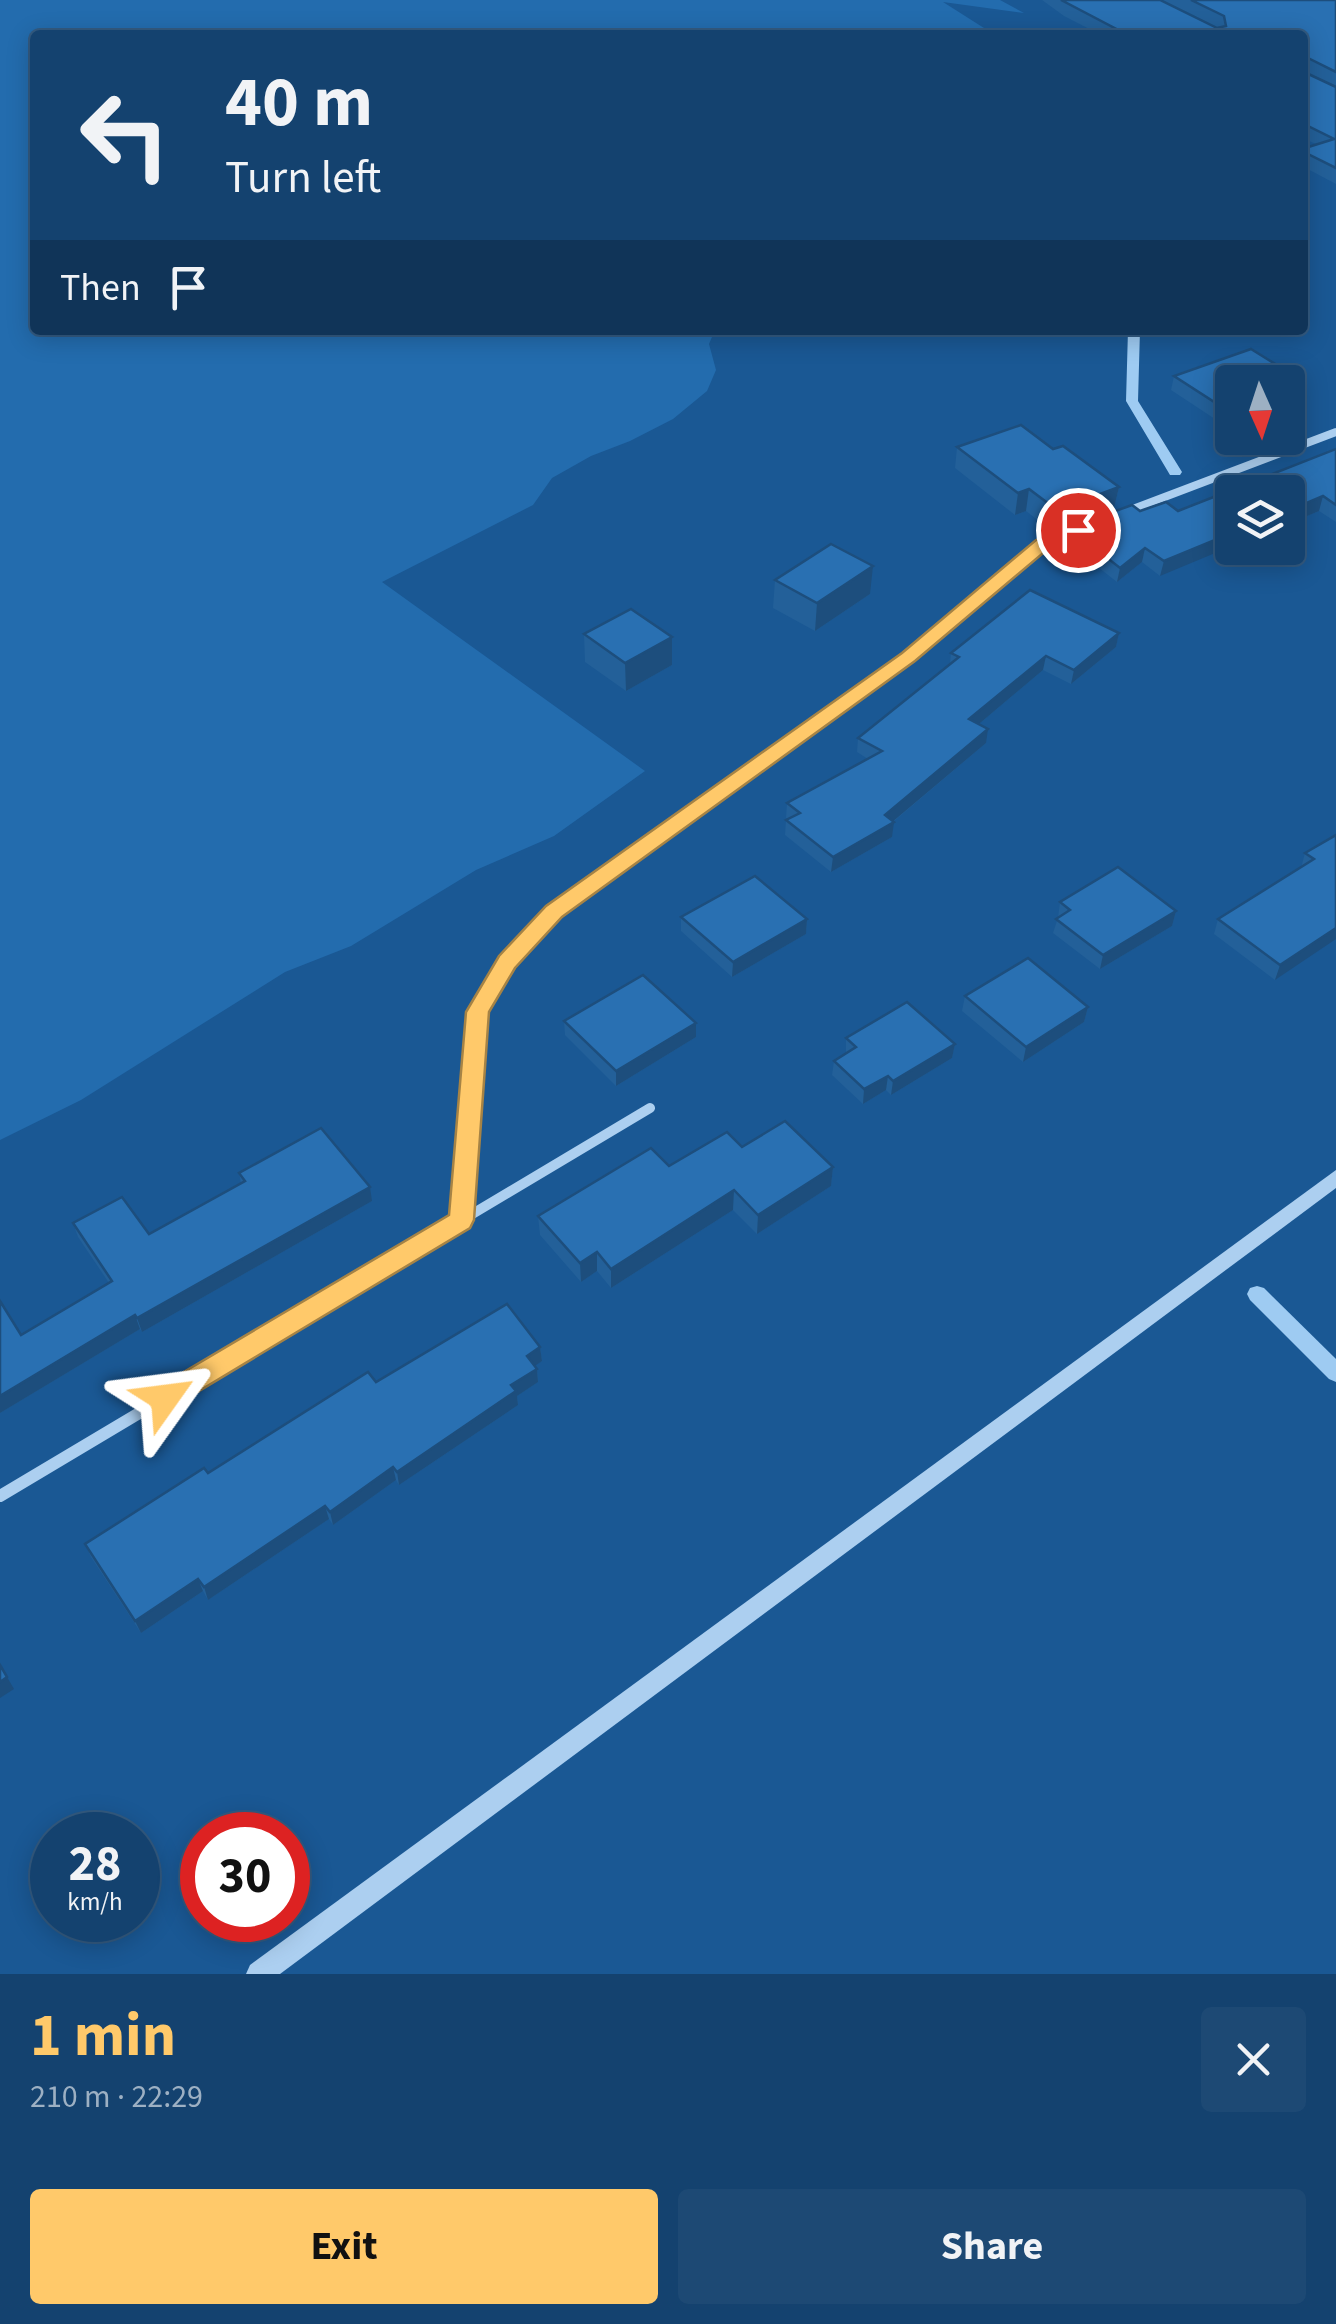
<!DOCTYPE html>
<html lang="en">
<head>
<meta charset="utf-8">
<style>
  body { margin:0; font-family:"Source Sans 3",sans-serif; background:#1d4974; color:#f1f3f6; height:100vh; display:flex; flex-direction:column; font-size:38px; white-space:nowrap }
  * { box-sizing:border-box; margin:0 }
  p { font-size:32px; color:#9db0c3 }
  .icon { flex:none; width:55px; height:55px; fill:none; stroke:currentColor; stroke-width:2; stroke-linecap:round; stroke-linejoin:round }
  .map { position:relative; height:1974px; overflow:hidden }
  .panel { display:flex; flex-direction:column; background:#14426f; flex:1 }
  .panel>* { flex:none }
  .top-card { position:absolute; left:30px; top:30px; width:1278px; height:305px; border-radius:10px; box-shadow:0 5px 25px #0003,0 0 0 2px #335b82; background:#14426f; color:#f1f3f6; overflow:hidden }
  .needle { width:65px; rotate:177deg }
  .tools { position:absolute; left:1215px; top:365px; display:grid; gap:20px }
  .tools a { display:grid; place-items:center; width:90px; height:90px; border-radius:10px; background:#14426f; box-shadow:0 5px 25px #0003,0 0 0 2px #335b82; font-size:50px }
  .speed { position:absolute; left:30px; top:1812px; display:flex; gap:20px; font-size:50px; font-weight:700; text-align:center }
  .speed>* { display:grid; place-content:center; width:130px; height:130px; border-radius:50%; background:#14426f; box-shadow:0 5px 25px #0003,0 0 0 2px #335b82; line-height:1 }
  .speed small { font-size:25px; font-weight:400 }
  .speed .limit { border:15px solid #d22; background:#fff; color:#111 }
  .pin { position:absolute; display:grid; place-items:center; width:85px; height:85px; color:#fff; margin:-42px; border:5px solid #fff; border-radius:50%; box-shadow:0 2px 10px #0007 }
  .me { position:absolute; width:110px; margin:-55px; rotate:59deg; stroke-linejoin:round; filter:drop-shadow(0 0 8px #0008) }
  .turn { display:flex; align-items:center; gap:35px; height:210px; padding:0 30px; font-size:45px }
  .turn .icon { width:130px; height:130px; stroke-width:2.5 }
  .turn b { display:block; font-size:70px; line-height:85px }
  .then { display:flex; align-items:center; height:95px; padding:0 30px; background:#0003; gap:20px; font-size:38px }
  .round { display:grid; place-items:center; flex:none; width:105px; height:105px; border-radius:10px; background:#1d4974 }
  .overview { display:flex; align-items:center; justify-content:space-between; height:170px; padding:0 30px }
  h1 { font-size:60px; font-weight:700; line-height:75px; color:#ffc96a }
  .action { display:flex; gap:20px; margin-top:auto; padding:20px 30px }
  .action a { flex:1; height:115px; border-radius:10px; background:#ffc96a; color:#111; font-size:40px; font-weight:700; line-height:115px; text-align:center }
  .action a+a { background:#1d4974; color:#f1f3f6 }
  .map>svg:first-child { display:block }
  .green { fill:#236cae }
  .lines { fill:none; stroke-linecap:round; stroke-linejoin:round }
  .stream { fill:#9ecbf2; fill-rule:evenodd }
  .minor-far2 { stroke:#accff0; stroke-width:8 }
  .minor-far1 { stroke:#accff0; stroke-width:10 }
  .minor { stroke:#accff0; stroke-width:12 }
  .tertiary { fill:#accff0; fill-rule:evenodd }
  .wall { fill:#236099 }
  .shaded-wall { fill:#1d4e7d }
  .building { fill:#2970b2; stroke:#1d4e7d; stroke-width:2.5 }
  .route { fill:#ffc96a; stroke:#a68345; stroke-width:2.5 }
</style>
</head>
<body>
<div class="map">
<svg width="1336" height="1974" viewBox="0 0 1336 1974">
  <rect width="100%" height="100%" fill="#1a5894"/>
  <!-- green -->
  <polygon class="green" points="0,0 1000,0 1024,13 943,2 995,35 35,35 35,330 715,330 709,344 716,370 707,391 673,419 630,441 591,456 552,478 533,505 382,582 645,771 554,836 476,870 351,946 285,972 81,1100 0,1140"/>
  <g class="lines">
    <!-- stream -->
    <g class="stream">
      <polygon points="1128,330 1140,330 1138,401 1182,472 1180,475 1170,475 1126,401"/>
      <polygon points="1257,1286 1264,1288 1336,1359 1336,1382 1329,1379 1250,1300 1247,1294 1250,1288"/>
    </g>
    <!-- minor-far2 -->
    <g class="minor-far2">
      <polyline points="1125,512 1336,432"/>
      <polyline points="793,740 908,657 1042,544 1081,529"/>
    </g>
    <!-- minor-far1 -->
    <g class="minor-far1">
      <polyline points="461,1220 477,1011 507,962 554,912 797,737"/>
      <polyline points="365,1278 650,1108"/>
    </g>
    <!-- minor -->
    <polyline class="minor" points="0,1496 369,1276"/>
    <!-- tertiary -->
    <polygon class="tertiary" points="1336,1170 1336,1188 280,1974 246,1974 250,1965"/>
  </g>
  <!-- wall -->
  <g class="wall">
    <polygon points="1042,0 1160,0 1217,28 1219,28 1163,0 1336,0 1336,86 1304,71 1336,87 1336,184 1302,166 1302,149 1316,144 1302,138 1302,35 1101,35 1064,16"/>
    <polygon points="1174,376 1296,377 1292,391 1288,393 1288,382 1232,382 1232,413 1215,419 1171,390"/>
    <polygon points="957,447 1053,449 1119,487 1114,508 1053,532 1026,511 1015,515 955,468"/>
    <polygon points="1336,449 1336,522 1319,511 1288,524 1288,492 1160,576 1142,562 1117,582 1067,543 1069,528 1140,511 1178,511"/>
    <polygon points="775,580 870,594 815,631 773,608"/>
    <polygon points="1119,633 1116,647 1071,684 1043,670 979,724 986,743 893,822 892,837 831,872 785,835 786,820 788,819 786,818 787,803 868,759 857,752 858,738 950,664 951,653"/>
    <polygon points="584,634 672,665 626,691 585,662"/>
    <polygon points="1336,835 1275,980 1214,934 1218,919 1301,868 1305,853"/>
    <polygon points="1060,902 1176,911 1172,926 1100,969 1053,933 1058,918"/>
    <polygon points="681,917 807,919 806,934 732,977 681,931"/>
    <polygon points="965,996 1088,1007 1084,1022 1023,1062 962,1011"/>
    <polygon points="564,1021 696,1023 696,1037 616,1086 565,1035"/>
    <polygon points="846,1038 955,1044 952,1058 891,1095 886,1090 863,1104 832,1075 834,1061 846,1053"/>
    <polygon points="742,1147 833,1167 831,1186 757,1234 733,1210 611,1288 597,1271 581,1282 540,1235 538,1216 669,1166"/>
    <polygon points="239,1173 372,1201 142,1332 140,1329 0,1413 0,1301 21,1335 109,1283 78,1237 73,1223 149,1234 241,1183"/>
    <polygon points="540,1347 542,1361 535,1365 537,1369 538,1382 517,1396 518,1405 399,1485 396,1480 333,1525 329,1519 208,1600 203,1591 141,1633 91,1557 85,1544 208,1473"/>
  </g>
  <!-- shaded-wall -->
  <g class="shaded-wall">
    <polygon points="1308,58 1305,71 1302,72 1302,60"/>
    <polygon points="1296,377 1292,391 1288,393 1288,382 1281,382"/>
    <polygon points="1232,400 1232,413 1215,419 1219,405"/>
    <polygon points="1119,487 1114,508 1053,532 1057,510"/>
    <polygon points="1029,489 1026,511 1015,515 1018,493"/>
    <polygon points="1323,496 1319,511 1288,524 1288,511"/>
    <polygon points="1232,533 1232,546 1160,576 1164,561"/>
    <polygon points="1145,548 1142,562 1117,582 1120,568"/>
    <polygon points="873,566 870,594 815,631 817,603"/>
    <polygon points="1119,633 1116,647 1071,684 1074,670"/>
    <polygon points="672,637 672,665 626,691 625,663"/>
    <polygon points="1046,656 1043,670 967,734 969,719"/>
    <polygon points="988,729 986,743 891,823 894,822 892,837 831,872 833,857"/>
    <polygon points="1176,911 1172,926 1100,969 1103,955"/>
    <polygon points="807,919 806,934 732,977 733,962"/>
    <polygon points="1336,928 1336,939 1275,980 1280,965"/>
    <polygon points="1088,1007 1084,1022 1023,1062 1026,1047"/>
    <polygon points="696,1023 696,1037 616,1086 616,1071"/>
    <polygon points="955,1044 952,1058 891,1095 893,1081"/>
    <polygon points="888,1076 886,1090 863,1104 864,1089"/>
    <polygon points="833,1167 831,1186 757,1234 758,1215"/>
    <polygon points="370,1187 372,1201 142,1332 137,1318"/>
    <polygon points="734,1190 733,1210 611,1288 611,1269"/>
    <polygon points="597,1252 597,1271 581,1282 580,1263"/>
    <polygon points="135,1315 140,1329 0,1413 0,1396"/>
    <polygon points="540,1347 542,1361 529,1370 527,1356"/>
    <polygon points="537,1369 538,1382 517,1396 518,1405 399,1485 397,1472 511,1385"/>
    <polygon points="393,1467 396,1480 333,1525 330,1512"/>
    <polygon points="325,1506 329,1519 208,1600 204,1587"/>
    <polygon points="198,1579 203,1591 141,1633 135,1621"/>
    <polygon points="0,1665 14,1689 0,1698"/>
  </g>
  <!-- building -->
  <g class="building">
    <polygon points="1061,0 1160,0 1217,28 1226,26 1224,16 1191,0 1336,0 1336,72 1308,58 1302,60 1302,35 1128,35"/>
    <polygon points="1302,71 1336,87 1336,168 1302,151 1302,149 1334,139 1302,123"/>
    <polygon points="1251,349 1296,377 1281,382 1232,382 1232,400 1219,405 1174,376"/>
    <polygon points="1021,425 1053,449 1063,446 1119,487 1057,510 1029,489 1018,493 957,447"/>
    <polygon points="1336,449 1336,505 1323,496 1288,511 1288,492 1232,492 1232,533 1164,561 1145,548 1120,568 1069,528 1132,505 1140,511 1166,502 1178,511"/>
    <polygon points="831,544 873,566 817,603 775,580"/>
    <polygon points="1030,590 1119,633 1074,670 1046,656 969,719 988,729 885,815 894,822 833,857 786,820 800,813 787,803 882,751 858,738 959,657 951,653"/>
    <polygon points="631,609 672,637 625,663 584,634"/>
    <polygon points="1336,835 1336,928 1280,965 1218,919 1314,859 1305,853"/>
    <polygon points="1118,867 1176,911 1103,955 1056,919 1070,910 1060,902"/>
    <polygon points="755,876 807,919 733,962 681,917"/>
    <polygon points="1028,958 1088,1007 1026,1047 965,996"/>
    <polygon points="643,975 696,1023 616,1071 564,1021"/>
    <polygon points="907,1002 955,1044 893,1081 888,1076 864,1089 834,1061 856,1047 846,1038"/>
    <polygon points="785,1121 833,1167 758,1215 734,1190 611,1269 597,1252 580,1263 538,1216 651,1148 669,1166 727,1132 742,1147"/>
    <polygon points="321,1128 370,1187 137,1318 135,1315 0,1396 0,1301 21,1335 112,1281 73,1223 122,1197 149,1234 245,1181 239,1173"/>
    <polygon points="507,1304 540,1347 527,1356 537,1369 511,1385 516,1391 397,1472 393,1467 330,1512 325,1506 204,1587 198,1579 135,1621 85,1544 204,1468 208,1473 368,1372 376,1382"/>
    <polygon points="0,1665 7,1677 0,1682"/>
  </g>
  <!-- route -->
  <polygon class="route" points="1078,525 1087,530 1084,534 1049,548 915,661 562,917 515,968 489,1012 474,1220 470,1228 174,1406 165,1409 155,1406 151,1398 155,1389 449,1215 466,1012 499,956 546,906 902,653 1036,540"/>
</svg>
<div class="tools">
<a><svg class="needle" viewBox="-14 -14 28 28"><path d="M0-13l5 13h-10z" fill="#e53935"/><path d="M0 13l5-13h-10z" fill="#9db0c3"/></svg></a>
<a><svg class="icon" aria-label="layers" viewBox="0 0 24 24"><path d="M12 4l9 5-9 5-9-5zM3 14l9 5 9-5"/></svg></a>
</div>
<div class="speed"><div>28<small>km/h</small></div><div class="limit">30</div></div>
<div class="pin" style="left:1078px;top:530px;background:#d93025"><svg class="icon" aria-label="arrive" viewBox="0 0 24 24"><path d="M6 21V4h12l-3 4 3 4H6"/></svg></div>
<svg class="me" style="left:165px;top:1398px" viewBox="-20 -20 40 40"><path d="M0-17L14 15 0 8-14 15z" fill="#ffc96a" stroke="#fff" stroke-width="4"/></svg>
<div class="top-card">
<div class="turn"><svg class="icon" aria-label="left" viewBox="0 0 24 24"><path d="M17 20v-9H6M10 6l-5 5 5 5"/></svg><div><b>40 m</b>Turn left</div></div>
<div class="then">Then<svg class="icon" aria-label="arrive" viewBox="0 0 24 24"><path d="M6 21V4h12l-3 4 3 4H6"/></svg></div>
</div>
</div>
<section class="panel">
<div class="overview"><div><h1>1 min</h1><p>210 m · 22:29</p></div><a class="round"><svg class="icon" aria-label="close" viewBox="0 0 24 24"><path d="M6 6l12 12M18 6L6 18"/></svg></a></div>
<div class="action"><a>Exit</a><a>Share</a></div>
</section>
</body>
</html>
